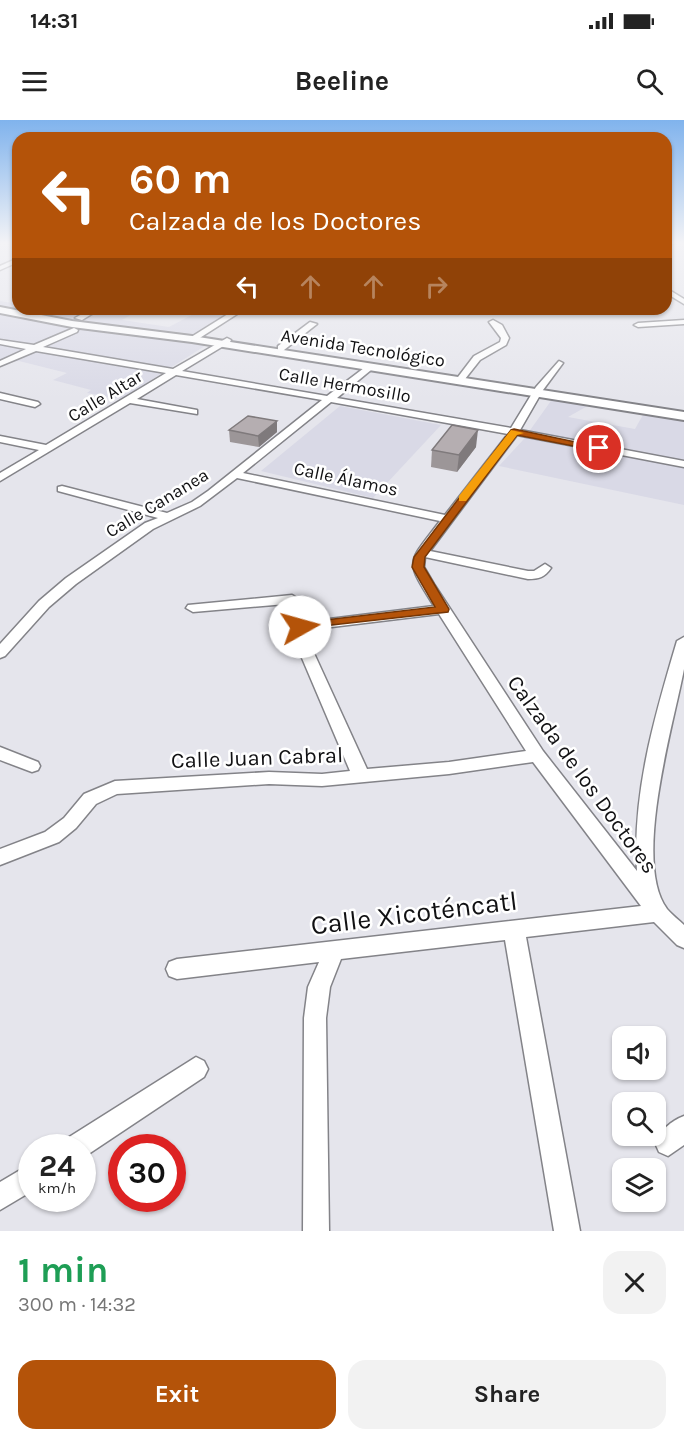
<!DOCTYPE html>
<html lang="en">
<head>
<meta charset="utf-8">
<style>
  body { margin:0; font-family:Karla,sans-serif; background:#f2f2f2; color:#222; height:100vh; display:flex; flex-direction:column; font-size:22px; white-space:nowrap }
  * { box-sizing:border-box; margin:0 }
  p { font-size:20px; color:#767676 }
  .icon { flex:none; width:33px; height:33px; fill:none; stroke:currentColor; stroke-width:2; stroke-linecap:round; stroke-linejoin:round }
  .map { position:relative; height:1111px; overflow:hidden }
  .panel { display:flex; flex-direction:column; background:#fff; flex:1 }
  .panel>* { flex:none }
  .banner { position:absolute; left:12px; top:12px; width:660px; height:183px; border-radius:18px; box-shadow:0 2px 4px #0004; background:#b45309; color:#fff; overflow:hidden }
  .tools { position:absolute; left:612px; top:906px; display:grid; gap:12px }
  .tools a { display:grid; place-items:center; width:54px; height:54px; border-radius:12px; background:#fff; box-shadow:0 2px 4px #0004; font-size:30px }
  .speed { position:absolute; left:18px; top:1014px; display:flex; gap:12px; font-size:30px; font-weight:700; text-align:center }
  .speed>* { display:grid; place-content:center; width:78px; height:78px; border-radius:50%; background:#fff; box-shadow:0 2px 4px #0004; line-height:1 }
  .speed small { font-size:15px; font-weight:400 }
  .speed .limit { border:9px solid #d22; background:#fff; color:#111 }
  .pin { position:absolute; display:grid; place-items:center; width:51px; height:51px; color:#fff; margin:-26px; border:3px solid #fff; border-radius:50%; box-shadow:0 2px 6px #0007 }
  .me { position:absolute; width:66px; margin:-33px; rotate:83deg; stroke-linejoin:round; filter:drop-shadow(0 0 4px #0008) }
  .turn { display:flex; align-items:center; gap:21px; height:126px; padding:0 18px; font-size:27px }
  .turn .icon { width:78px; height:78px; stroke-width:2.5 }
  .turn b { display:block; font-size:42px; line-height:51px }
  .lanes { display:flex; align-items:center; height:57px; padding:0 18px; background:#0003; justify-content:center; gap:30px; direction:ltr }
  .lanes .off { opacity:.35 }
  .round { display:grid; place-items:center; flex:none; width:63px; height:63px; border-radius:18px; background:#f2f2f2 }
  .summary { display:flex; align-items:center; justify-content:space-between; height:102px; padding:0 18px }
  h1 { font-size:36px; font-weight:700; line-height:45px; color:#1e9e55 }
  .action { display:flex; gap:12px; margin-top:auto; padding:12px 18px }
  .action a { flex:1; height:69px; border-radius:18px; background:#b45309; color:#fff; font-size:24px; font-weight:700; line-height:69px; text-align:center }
  .action a+a { background:#f2f2f2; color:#222 }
  .status { display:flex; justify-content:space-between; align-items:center; height:42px; padding:0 30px; background:#fff; direction:ltr }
  .status svg { height:16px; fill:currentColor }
  header { display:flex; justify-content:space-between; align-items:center; height:78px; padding:0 18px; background:#fff; font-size:27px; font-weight:700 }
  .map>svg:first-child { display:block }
  .built { fill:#d9d9e6 }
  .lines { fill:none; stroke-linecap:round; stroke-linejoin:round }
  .minor-casing { stroke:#838388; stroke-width:3 }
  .secondary-casing { stroke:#838388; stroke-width:4 }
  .minor { fill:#fff; fill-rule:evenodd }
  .secondary { fill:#fff; fill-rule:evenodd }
  .wall { fill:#9c9698 }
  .shaded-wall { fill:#7f7a7c }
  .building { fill:#b5aeb1; stroke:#7f7a7c; stroke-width:1.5 }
  .route { fill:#b45309; stroke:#753606; stroke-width:1.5 }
  .slow { fill:#f59e0b }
  .labels { text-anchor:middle; stroke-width:5; stroke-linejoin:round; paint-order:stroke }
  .far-street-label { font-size:18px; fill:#111113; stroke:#fff }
  .street-label { font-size:22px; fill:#111113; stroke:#fff }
  .near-street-label { font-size:27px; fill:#111113; stroke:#fff }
</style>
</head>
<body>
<div class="status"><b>14:31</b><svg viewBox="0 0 49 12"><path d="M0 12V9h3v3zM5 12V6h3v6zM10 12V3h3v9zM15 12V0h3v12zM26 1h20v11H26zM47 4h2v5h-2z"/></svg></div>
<header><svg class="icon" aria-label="menu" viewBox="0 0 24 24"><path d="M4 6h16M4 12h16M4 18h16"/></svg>Beeline<svg class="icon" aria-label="search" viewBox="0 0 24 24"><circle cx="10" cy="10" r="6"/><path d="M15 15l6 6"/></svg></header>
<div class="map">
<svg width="684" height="1111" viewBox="0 0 684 1111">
  <rect width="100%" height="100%" fill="#e5e5ec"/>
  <!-- built -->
  <g class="built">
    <polygon points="0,181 18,184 18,189 141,189 122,200 169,207 203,189 235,189 185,221 208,224 121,279 87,273 91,270 53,260 67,253 19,241 0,243"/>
    <polygon points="553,278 591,284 568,297 635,309 644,293 684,299 684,385 499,346 523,320"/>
    <polygon points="340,286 441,305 373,378 261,351"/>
  </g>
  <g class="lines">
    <defs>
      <g id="minor">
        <polygon points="666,123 675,123 666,127"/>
        <polygon points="18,138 18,142 0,150 0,146"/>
        <polygon points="666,168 684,179 684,184 666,173"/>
        <polygon points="36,189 44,189 38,193 34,191"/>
        <polygon points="91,189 100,189 82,200 75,198"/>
        <polygon points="236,189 245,189 195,221 188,219"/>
        <polygon points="328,189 348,189 344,191"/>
        <polygon points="493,200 502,205 509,218 506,225 480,240 465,259 459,259 458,257 474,236 500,222 501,218 489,202"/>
        <polygon points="684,200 684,204 638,207 634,205 638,203"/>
        <polygon points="310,202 317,204 284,230 278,230 278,226"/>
        <path d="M74,208L78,210L77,212L43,227L173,249L227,218L231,220L230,222L182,251L327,276L368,245L372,248L371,250L337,278L511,308L536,267L559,241L563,243L543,270L520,310L684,341V347L517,315L430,431L528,451H534L545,444L551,448C545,457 539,459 528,459L425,437L424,447L434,464L543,631L637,751C632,673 655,595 677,521L684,517C684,527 684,539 684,549C674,603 632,742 667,789C672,795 679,800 684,805V828L677,825L654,802L526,817L580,1111H554L505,820L341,839L330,867L326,898L329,1111H303L304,898L308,867L319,842L177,859L169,856L166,849L169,842L177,839L641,786L533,642L449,654L322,666L269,664L117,674L96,684L76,708L59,722L0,745V729L45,712L64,698L84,674L115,661L269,652L322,654L350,651L299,531L286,484L193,492L186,488L188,485L292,475L299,479L305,502L434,486C404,438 407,445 440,401L237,358L200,386L153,409L76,464L49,487L5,536L0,538V524L39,481L66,458L145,403L158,398L58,371V367L62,366L167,393L192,382L208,371L322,280L176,255L137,279L197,290V294L130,283L0,361V353L39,330L0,322V316L46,325L166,253L36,231L0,246V241L26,229L0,224V220L34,225ZM331,282L508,314L445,395L243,353ZM439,494L526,631L449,642L367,649L313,531L307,510Z"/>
        <polygon points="0,273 38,282 40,284 35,287 0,279"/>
        <polygon points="0,627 38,642 40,646 38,650 32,652 0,640"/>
        <polygon points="196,937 204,941 208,949 204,957 84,1037 82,1028 63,1028 66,1019"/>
        <path d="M684,996V1025L668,1036L659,1032L655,1023C661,1010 671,1001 684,996Z"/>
        <polygon points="32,1043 32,1071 0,1090 0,1062"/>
      </g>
      <polygon id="secondary" points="0,187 72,201 192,216 684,292 684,300 192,222 72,207 0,193"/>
    </defs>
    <!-- minor casing -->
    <use href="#minor" class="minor-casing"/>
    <!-- secondary casing -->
    <use href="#secondary" class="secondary-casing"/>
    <!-- minor -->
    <use href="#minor" class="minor"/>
    <!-- secondary -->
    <use href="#secondary" class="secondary"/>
  </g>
  <!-- wall -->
  <g class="wall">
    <polygon points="229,310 277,312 259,327 230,322"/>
    <polygon points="476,327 457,352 431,347 432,330"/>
  </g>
  <!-- shaded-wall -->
  <g class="shaded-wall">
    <polygon points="277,301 277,312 259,327 258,316"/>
    <polygon points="478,310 476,327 457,352 459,335"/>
  </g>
  <!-- building -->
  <g class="building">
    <polygon points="248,296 277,301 258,316 229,310"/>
    <polygon points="452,305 478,310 459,335 432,330"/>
  </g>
  <!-- sky -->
  <linearGradient id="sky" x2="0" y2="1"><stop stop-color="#80b3ed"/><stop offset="0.44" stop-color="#f3f3f6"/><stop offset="1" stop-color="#f3f3f6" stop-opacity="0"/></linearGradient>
  <rect width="684" height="279" fill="url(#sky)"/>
  <!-- route -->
  <polygon class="route" points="514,309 604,328 599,331 517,315 425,437 424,447 449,489 448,492 296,509 294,507 296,504 300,503 435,487 412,447 414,437 511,310"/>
  <!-- slow -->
  <polygon class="slow" points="511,310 524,313 517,315 466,381 459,381 459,376"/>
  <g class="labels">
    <!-- far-street labels -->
    <g class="far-street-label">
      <text transform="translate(363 228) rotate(9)" y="6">Avenida Tecnológico</text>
      <text transform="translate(345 265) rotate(10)" y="6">Calle Hermosillo</text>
      <text transform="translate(105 276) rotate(-31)" y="6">Calle Altar</text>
      <text transform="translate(346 359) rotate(12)" y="6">Calle Álamos</text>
      <text transform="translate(157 383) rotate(-31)" y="6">Calle Cananea</text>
    </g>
    <!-- street labels -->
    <g class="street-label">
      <text transform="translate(257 637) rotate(-2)" y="8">Calle Juan Cabral</text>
      <text transform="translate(583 654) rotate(54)" y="8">Calzada de los Doctores</text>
    </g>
    <!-- near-street labels -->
    <g class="near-street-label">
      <text transform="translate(414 793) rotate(-7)" y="9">Calle Xicoténcatl</text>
    </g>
  </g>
</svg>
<div class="tools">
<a><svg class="icon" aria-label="sound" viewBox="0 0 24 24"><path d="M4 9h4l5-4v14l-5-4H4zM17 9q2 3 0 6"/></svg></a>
<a><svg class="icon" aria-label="search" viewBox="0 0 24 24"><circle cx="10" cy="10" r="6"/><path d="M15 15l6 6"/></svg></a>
<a><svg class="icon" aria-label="layers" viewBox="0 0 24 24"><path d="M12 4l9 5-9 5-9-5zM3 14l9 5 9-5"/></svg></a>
</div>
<div class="speed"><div>24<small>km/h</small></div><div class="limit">30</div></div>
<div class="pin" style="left:599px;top:328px;background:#d93025"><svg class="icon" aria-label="arrive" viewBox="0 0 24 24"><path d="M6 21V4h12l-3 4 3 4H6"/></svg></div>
<svg class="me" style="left:300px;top:507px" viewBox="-20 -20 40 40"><circle r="19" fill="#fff"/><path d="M0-13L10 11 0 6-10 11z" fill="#b45309"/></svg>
<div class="banner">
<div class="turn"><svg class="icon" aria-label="left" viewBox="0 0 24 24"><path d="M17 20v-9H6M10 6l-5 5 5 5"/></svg><div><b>60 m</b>Calzada de los Doctores</div></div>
<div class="lanes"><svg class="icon" aria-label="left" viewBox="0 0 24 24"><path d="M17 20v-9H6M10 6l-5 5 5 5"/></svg><svg class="icon off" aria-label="ahead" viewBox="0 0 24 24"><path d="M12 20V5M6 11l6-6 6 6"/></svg><svg class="icon off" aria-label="ahead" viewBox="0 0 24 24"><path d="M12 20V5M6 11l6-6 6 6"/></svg><svg class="icon off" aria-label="right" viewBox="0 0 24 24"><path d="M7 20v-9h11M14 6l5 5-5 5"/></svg></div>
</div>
</div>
<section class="panel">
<div class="summary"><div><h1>1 min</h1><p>300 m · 14:32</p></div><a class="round"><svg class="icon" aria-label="close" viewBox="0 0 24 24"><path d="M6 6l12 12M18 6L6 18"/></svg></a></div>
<div class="action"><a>Exit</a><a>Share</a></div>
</section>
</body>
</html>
